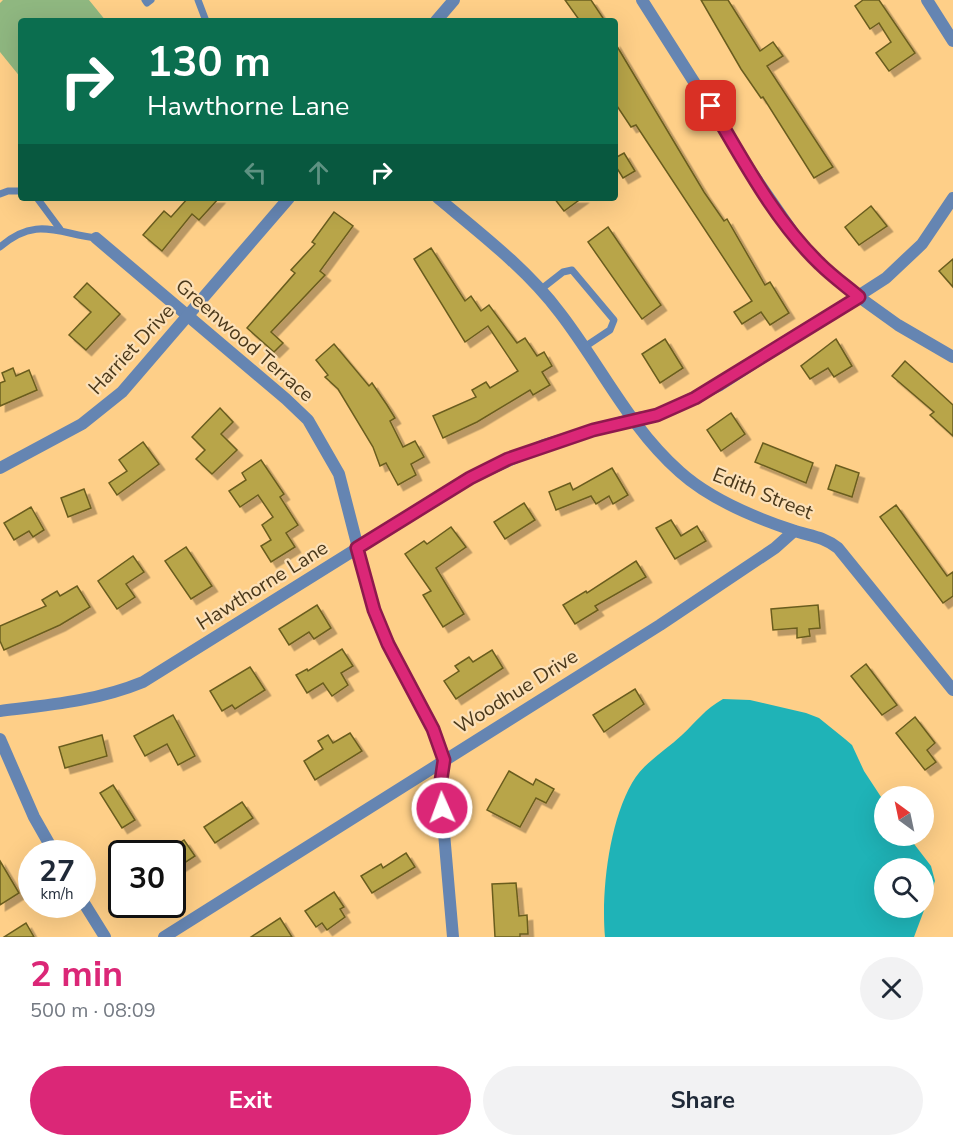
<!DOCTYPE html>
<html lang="en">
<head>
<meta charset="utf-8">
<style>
  body { margin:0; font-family:"Nunito Sans",sans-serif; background:#f2f2f3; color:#1f2937; height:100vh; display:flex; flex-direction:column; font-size:22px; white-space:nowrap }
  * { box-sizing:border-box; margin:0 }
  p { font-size:20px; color:#747a83 }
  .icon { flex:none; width:33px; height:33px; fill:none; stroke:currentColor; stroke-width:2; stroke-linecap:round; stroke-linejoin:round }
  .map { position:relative; height:937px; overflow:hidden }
  .sheet { display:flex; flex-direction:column; background:#fff; flex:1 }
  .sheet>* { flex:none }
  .banner { position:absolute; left:18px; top:18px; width:600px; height:183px; border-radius:6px; box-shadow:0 6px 24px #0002; background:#0b6e4f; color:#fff; overflow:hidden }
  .needle { width:39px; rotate:327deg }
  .tools { position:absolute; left:874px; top:786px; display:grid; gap:12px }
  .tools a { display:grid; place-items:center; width:60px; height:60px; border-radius:50%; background:#fff; box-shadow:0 6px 24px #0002; font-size:30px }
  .speed { position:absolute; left:18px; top:840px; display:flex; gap:12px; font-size:30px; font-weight:700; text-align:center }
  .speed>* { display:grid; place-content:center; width:78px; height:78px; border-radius:50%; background:#fff; box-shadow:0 6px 24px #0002; line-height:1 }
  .speed small { font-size:15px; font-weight:400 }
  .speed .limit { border:3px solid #111; border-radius:9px; background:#fff; color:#111 }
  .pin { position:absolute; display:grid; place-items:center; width:51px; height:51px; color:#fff; margin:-26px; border-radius:12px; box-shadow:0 3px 9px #0006 }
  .me { position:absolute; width:66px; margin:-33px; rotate:358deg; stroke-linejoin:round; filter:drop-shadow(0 0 4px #0008) }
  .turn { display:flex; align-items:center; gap:21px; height:126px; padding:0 30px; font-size:27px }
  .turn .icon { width:78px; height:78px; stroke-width:2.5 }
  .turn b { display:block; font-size:42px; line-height:51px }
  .lanes { display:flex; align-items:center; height:57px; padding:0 30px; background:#0003; justify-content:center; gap:30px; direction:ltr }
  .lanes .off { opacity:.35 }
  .round { display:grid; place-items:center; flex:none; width:63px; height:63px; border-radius:32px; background:#f2f2f3 }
  .summary { display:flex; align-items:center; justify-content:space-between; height:102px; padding:0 30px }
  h1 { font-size:36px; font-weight:700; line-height:45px; color:#db2777 }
  .cta { display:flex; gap:12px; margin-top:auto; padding:12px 30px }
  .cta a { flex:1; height:69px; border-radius:36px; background:#db2777; color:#fff; font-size:24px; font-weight:700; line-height:69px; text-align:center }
  .cta a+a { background:#f2f2f3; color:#1f2937 }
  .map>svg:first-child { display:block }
  .green { fill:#8fb780 }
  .water { fill:#1fb3b7; fill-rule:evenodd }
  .building { fill:#b8a54a; stroke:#6a5d1f; stroke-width:1.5; filter:url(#shadow) }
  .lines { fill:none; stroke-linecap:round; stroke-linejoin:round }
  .service { stroke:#6585b2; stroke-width:7 }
  .minor { stroke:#6585b2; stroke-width:12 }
  .route-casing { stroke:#8e194d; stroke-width:15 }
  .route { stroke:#db2777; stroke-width:10 }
  .labels { text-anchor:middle; stroke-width:4.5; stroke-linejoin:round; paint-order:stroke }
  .street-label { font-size:20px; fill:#4a381a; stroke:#fce0b7 }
</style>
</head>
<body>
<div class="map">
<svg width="953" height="937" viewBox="0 0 953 937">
  <defs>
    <filter id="shadow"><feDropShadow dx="5.5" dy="5.5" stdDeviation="0" flood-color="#0004"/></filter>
  </defs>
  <rect width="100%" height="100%" fill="#fecf88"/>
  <!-- green -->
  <polygon class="green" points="3,0 89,0 106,21 21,21 21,78 0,52 0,3"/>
  <!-- water -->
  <path class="water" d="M723,699L750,700L806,713L819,718L845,739L852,745L864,771L885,803V836H908L931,866L935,881L914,937H605C601,892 609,823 632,783C643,763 665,751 682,735C696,722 705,709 723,699ZM885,868H924V908H885Z"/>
  <!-- building -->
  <g class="building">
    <polygon points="565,0 591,0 605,21 580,21"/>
    <polygon points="701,0 728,0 760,51 773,42 783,56 767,66 833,167 814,178 763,97 761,98 741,69"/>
    <polygon points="863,0 879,0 915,53 889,71 876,53 891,42 879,23 870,29 855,6"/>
    <polygon points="615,43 704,192 724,221 727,219 765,285 770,282 789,313 770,325 761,312 742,324 734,312 752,301 636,125 631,127 615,103"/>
    <polygon points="624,153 635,171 623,178 615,165 615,158"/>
    <polygon points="188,198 219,198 199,220 192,214 162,251 143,235 164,211 171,217"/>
    <polygon points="554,198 582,198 564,211"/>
    <polygon points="871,206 887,226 859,245 845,227"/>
    <polygon points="334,212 353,226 320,271 325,275 271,332 283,343 274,352 247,328 295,273 291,270 315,244 312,242"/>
    <polygon points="608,227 661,305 642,319 588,242"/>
    <polygon points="431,248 465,301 471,296 481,311 489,305 517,343 525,338 537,356 544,352 552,366 542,372 550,385 533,395 530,390 477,422 443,438 433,416 476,397 472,390 486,382 490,388 518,371 488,326 465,342 414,259"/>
    <polygon points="953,259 953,287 939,271"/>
    <polygon points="87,283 120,314 86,350 69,335 91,312 74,297"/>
    <polygon points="665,339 683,368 660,383 642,354"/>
    <polygon points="836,339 852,366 834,377 828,368 810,379 801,366"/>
    <polygon points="334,344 369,386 372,383 387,405 395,418 390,421 403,447 415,441 424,457 411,464 416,475 398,485 386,463 380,466 373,447 338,389 325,377 328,375 316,360"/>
    <polygon points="905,361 953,405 953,436 930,415 934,412 892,376"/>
    <polygon points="13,368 16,376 29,370 37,390 0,406 0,383 5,381 2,373"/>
    <polygon points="220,408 233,422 221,434 237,450 212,474 196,459 205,450 192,437"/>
    <polygon points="731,413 745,434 721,451 707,430"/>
    <polygon points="143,442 159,464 117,495 109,483 127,471 119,460"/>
    <polygon points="763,443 813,463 806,483 755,462"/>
    <polygon points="261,460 284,494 280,497 298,525 286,533 295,547 271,562 261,546 271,540 262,525 273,517 258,495 240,507 229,491 246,480 242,473"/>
    <polygon points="836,465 859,473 852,497 828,489"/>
    <polygon points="612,468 628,495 613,504 609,496 596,504 591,496 556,510 549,492 570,483 573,490"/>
    <polygon points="84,489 91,508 68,517 61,498"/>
    <polygon points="524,503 535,520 505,539 494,522"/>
    <polygon points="896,505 947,576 953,572 953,596 943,603 880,517"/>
    <polygon points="31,507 44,530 33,537 29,531 14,540 4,523"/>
    <polygon points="671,520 681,536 697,526 706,541 675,559 656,528"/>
    <polygon points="451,527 466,547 436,568 464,614 443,627 423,595 431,591 405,554 424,541 427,544"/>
    <polygon points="186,547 212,586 191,599 165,561"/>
    <polygon points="133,556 144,572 126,584 135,597 117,609 98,581"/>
    <polygon points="636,561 646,577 595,606 598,610 575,624 563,605 586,591 587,593"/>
    <polygon points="77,586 90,607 60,625 4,650 0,641 0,626 46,606 42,600 57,591 60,596"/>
    <polygon points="317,605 331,628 314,639 309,632 289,645 279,629"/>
    <polygon points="818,605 820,628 809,629 810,636 797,638 797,628 773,630 771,609"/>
    <polygon points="342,649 353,666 341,673 348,685 332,696 323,683 307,693 296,675 307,669 308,671"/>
    <polygon points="492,650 503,668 456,699 444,681 459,671 455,666 469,657 473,662"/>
    <polygon points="866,664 897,705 882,715 851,676"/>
    <polygon points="250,667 265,690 235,709 232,705 222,711 210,691"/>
    <polygon points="635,689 644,704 604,732 593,715"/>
    <polygon points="173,715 195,756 178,765 167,744 145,756 134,736"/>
    <polygon points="915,717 935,743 927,750 936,762 925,770 896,733"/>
    <polygon points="350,733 362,751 315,780 304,761 323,749 318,741 328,735 333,743"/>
    <polygon points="102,735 107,756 65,768 59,747"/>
    <polygon points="509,771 533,785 536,779 554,789 546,803 536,798 520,827 487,810"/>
    <polygon points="113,785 135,820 122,828 100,793"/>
    <polygon points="242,802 253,818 215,843 204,827"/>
    <polygon points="184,840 195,856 172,871 172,848"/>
    <polygon points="406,853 415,867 372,893 361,876 381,864 383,868"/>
    <polygon points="0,861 19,893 0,905"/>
    <polygon points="516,883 519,916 527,915 528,934 520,934 520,937 495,937 492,884"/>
    <polygon points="334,892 344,907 340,909 345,917 327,930 322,923 316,927 305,911"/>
    <polygon points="280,918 292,937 251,937"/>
    <polygon points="26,923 34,937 4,937"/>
  </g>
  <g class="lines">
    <!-- service -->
    <g class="service">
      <polyline points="145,0 147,3 151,0"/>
      <polyline points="198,0 206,21"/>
      <polyline points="0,194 8,191 21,191"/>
      <polyline points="37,198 60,229"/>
      <path d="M0,247C35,216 57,233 96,238"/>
      <polyline points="540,290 563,272 572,270 614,320 610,330 583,348"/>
    </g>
    <!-- minor -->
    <g class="minor">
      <polyline points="642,0 750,170 796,237 820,264 859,297 898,325 953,357"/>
      <polyline points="927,0 953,41"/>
      <polyline points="436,21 454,0"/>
      <path d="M438,198C480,233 527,269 560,313C601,366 629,427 680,472C710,499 753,517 792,530C809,536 823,536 838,548L953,690"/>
      <polyline points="96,238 286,399 308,420 339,474 374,610 388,644 433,729 444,760 440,787 453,937"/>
      <polyline points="0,468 82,424 122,392 289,198"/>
      <path d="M0,711C49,705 97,701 143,682L470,478L544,445L632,419L657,415L720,385L886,278L922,244L953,198"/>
      <polyline points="0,739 34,817 55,854"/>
      <polyline points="82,900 105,937"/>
      <polyline points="164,937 660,625 775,548 794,531"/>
    </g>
  </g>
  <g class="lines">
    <defs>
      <path id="route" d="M442,808L440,787L444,760L433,729L388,644L374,610L357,548L470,478L508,459L593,430L657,415L695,398L859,297C846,286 832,276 820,264C775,221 743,160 711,106"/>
    </defs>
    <!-- route casing -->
    <use href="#route" class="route-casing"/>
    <!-- route -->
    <use href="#route" class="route"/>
  </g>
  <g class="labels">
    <!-- street labels -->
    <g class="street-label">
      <text transform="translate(245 340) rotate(41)" y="7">Greenwood Terrace</text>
      <text transform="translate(131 349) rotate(-47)" y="7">Harriet Drive</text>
      <text transform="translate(763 493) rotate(22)" y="7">Edith Street</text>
      <text transform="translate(262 585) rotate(-32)" y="7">Hawthorne Lane</text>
      <text transform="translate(516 691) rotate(-32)" y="7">Woodhue Drive</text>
    </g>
  </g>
</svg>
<div class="tools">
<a><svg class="needle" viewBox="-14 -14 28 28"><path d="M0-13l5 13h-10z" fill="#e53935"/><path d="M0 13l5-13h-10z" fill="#747a83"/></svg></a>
<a><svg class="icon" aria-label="search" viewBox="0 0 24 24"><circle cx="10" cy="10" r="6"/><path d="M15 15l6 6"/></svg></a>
</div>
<div class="speed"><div>27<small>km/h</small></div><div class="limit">30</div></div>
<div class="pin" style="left:711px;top:106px;background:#d93025"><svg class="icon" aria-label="arrive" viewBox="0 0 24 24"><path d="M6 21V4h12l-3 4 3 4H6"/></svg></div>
<svg class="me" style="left:442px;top:808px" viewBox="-20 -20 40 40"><circle r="17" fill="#db2777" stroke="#fff" stroke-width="3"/><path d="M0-11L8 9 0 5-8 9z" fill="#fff"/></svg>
<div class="banner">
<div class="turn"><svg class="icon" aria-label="right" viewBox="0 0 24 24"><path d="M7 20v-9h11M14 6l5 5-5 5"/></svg><div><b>130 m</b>Hawthorne Lane</div></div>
<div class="lanes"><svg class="icon off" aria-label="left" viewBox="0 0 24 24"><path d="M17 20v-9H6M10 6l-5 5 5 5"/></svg><svg class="icon off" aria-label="ahead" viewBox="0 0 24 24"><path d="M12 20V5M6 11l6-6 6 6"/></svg><svg class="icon" aria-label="right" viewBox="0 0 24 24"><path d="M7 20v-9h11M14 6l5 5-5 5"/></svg></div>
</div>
</div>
<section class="sheet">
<div class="summary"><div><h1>2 min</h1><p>500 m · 08:09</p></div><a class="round"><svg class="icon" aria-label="close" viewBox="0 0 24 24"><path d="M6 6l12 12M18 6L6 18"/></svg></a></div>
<div class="cta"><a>Exit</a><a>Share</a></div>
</section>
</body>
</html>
